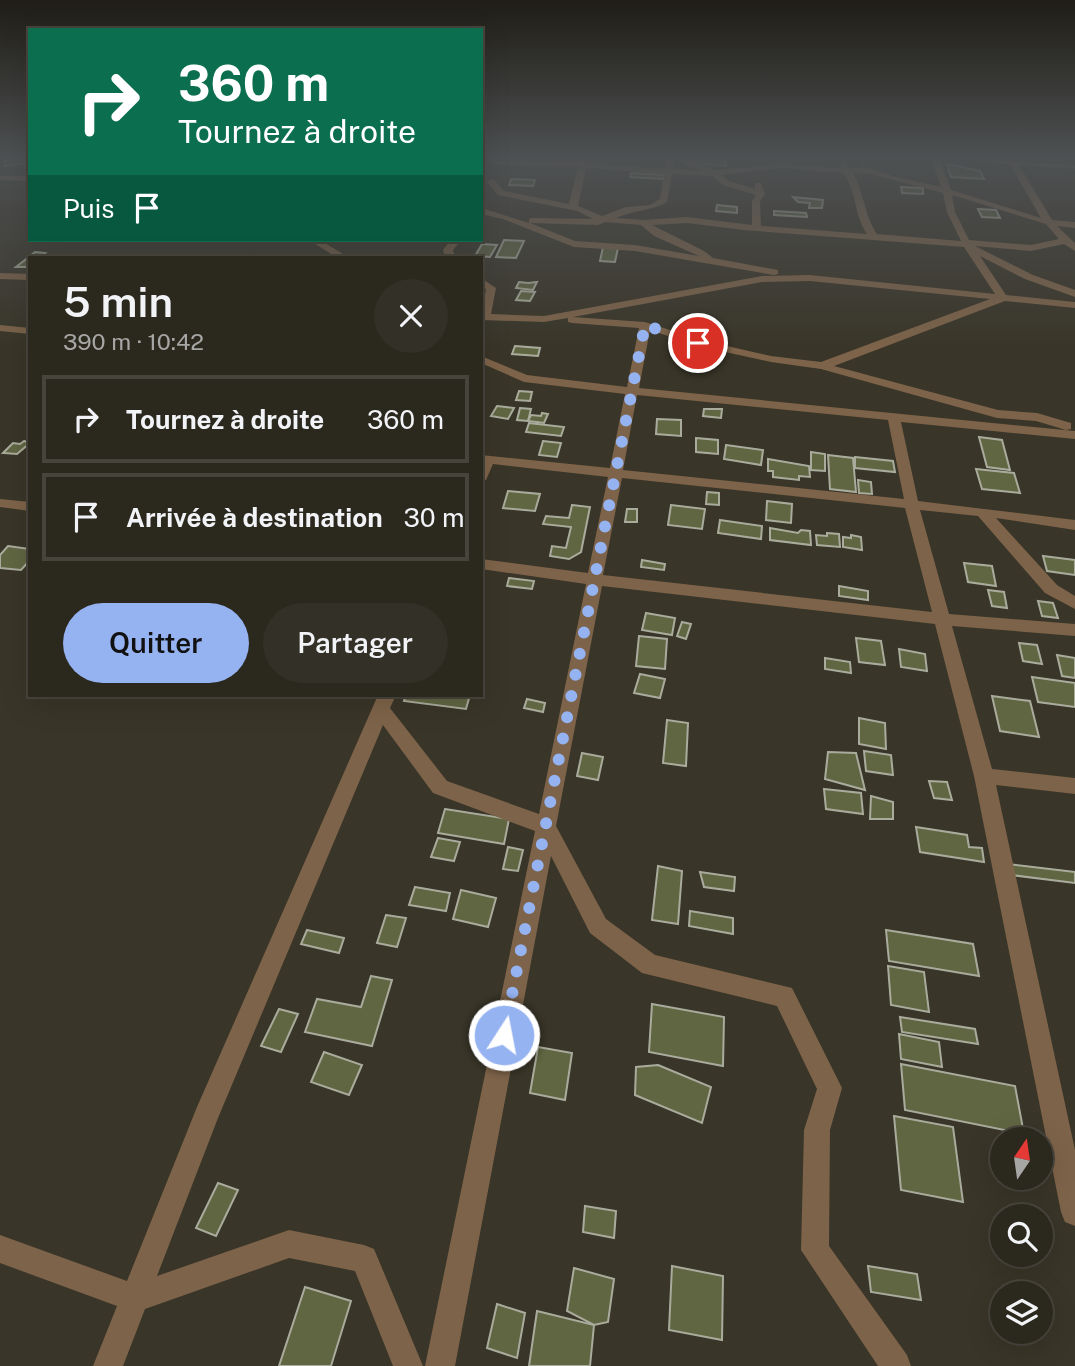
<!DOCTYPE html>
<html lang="fr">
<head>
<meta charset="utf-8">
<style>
  body { margin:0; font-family:"Public Sans",sans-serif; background:#333027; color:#f1f3f6; height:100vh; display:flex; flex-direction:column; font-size:26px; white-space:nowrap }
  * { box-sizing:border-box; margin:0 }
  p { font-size:23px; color:#a6a6a4 }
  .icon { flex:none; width:38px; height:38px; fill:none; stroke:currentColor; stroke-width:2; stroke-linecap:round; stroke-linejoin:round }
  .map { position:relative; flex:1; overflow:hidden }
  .side { position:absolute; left:28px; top:256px; width:455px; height:441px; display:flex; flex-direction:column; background:#2b281e; border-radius:0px; box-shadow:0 7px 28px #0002,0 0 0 2px #47443c }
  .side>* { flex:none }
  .guide { position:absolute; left:28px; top:28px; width:455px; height:214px; border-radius:0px; box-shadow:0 7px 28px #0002,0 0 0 2px #47443c; background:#0b6e4f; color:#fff; overflow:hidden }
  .needle { width:46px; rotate:13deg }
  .tools { position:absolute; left:990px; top:1127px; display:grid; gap:14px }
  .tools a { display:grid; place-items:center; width:63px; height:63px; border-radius:50%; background:#2b281e; box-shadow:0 7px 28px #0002,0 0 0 2px #47443c; font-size:35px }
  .pin { position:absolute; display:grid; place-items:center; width:60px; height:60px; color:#fff; margin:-30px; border:4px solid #fff; border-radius:50%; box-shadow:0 2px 7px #0007 }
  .me { position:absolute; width:77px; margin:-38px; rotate:11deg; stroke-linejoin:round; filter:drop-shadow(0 0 5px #0008) }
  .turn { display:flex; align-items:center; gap:24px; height:147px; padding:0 35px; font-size:32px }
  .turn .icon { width:91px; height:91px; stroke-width:2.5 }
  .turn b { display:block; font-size:49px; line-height:60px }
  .then { display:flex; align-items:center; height:66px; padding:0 35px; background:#0003; gap:14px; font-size:26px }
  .round { display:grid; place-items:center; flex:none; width:74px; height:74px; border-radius:37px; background:#333027 }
  .summary { display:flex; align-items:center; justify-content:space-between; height:119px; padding:0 35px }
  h1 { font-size:42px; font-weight:600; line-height:52px }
  .cta { display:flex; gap:14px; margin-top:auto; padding:14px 35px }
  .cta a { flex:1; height:80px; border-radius:42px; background:#95b2f1; color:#111; font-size:28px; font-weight:600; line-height:80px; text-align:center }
  .cta a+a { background:#333027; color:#f1f3f6 }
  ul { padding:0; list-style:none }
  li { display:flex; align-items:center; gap:21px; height:88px; margin:0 14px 10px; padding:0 21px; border:4px solid #47443c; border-radius:0px }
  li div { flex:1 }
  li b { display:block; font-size:26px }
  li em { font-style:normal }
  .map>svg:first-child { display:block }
  .building { fill:#606542; stroke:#a9ac9c; stroke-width:2 }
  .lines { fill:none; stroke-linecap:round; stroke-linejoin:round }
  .minor { fill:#7d6349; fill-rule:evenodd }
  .route { stroke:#95b2f1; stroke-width:12; stroke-dasharray:0 21.6 }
</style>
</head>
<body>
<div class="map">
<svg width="1075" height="1366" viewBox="0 0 1075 1366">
  <rect width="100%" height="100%" fill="#393528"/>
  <!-- building -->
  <g class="building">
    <polygon points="690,158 725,159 726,166 690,163"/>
    <polygon points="30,159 30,163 4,166 5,161"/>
    <polygon points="947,164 980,171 984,179 951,177"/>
    <polygon points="631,173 664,175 663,179 630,177"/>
    <polygon points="511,179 535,180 533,186 509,185"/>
    <polygon points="901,187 923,188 923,194 902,193"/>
    <polygon points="793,197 823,200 822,208 809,208 810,203 798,202"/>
    <polygon points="717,205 737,207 737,213 716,211"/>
    <polygon points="978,209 996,210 1000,218 982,217"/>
    <polygon points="774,211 806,213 807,217 774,215"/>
    <polygon points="504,240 524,241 516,258 496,257"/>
    <polygon points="482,244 497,245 490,257 475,256"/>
    <polygon points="603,247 618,248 615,262 600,261"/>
    <polygon points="35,252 45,253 39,257 30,257 30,265 26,267 16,267"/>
    <polygon points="519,282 528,283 537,282 533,290 516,288"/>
    <polygon points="521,291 535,292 530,301 516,300"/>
    <polygon points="515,346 540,348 538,356 512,354"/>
    <polygon points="519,391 532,392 530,401 516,400"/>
    <polygon points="497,406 514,408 508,419 491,416"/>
    <polygon points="520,408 531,409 528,421 517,420"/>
    <polygon points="704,409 722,409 721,418 703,416"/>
    <polygon points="542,413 548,414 544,423 528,421 531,415 541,416"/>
    <polygon points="657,419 681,420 681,436 656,434"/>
    <polygon points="529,423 564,427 561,436 526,432"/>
    <polygon points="979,437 1002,440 1010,470 987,467"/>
    <polygon points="696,438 718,440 718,454 696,452"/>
    <polygon points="24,441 30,443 17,454 3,453 13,443 20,444"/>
    <polygon points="543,441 561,443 557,457 539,455"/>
    <polygon points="726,445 763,450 761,465 724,459"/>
    <polygon points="811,452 825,454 825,471 811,470"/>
    <polygon points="828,455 853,458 856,492 830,489"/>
    <polygon points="855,457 893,461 895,472 855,468"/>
    <polygon points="768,459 809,466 810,477 799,476 799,480 773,477 773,471 768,471"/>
    <polygon points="976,469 1014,473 1020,493 982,489"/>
    <polygon points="858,480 871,482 872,494 859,493"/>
    <polygon points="508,491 540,494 535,511 503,508"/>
    <polygon points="707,492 719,493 719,505 706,504"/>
    <polygon points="767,501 792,504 791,523 766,520"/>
    <polygon points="572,505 590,507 581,552 569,559 550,556 552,546 566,548 571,527 543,524 546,516 569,518"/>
    <polygon points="671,505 705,509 702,529 668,525"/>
    <polygon points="627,509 637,509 637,522 625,522"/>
    <polygon points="720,520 762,526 761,539 718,533"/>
    <polygon points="770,528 798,533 801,530 810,531 811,545 770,540"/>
    <polygon points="827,533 839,534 840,547 817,545 816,535 827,536"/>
    <polygon points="851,535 861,537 862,550 843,547 843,537 851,538"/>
    <polygon points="8,546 30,549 30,560 21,570 0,568 0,555"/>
    <polygon points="1043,556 1075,560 1075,575 1047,571"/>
    <polygon points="642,560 665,564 664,570 641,567"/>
    <polygon points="964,563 992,566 996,586 968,582"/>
    <polygon points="509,578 534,581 532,589 507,586"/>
    <polygon points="839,586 868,591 868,600 839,596"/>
    <polygon points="988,590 1004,592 1007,608 992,606"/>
    <polygon points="1038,601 1053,603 1058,618 1042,616"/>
    <polygon points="646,613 675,618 672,635 642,630"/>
    <polygon points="682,622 691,624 686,639 677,636"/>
    <polygon points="639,636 667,639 665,669 636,666"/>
    <polygon points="856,638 881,641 885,665 859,662"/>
    <polygon points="1019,643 1037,645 1042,664 1023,661"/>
    <polygon points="899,649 925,654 927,671 901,667"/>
    <polygon points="1057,655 1075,658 1075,678 1062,676"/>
    <polygon points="825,658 850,662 851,673 825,669"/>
    <polygon points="640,674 665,679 660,698 634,693"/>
    <polygon points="1032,677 1075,683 1075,707 1038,702"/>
    <polygon points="406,695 470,695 466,709 404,701"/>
    <polygon points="992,696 1030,701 1039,737 1000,731"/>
    <polygon points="527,699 545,703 543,712 524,708"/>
    <polygon points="859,718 885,723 886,749 859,744"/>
    <polygon points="667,720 688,723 686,766 663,763"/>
    <polygon points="864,751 891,755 893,775 866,771"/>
    <polygon points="828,752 856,753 865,790 825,779"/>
    <polygon points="582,753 603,757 598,780 577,776"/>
    <polygon points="929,781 947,782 952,800 934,798"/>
    <polygon points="824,789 861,793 863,814 826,809"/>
    <polygon points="871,796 893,802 893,819 870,819"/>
    <polygon points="445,809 509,819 504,844 438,833"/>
    <polygon points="916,827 967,835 969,847 982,848 984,862 920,852"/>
    <polygon points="438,838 460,842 454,861 431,857"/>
    <polygon points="508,847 523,850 518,871 503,869"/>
    <polygon points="1008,864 1075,872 1075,883 1011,875"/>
    <polygon points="658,866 682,871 678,924 652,920"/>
    <polygon points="700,872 735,877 734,891 704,887"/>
    <polygon points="415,887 450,893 446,911 409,905"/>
    <polygon points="461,890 496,898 488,927 453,919"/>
    <polygon points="690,911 733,918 733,934 689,926"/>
    <polygon points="386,915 406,918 397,947 377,943"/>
    <polygon points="307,930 344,938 339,953 301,944"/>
    <polygon points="886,930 973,944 979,976 889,961"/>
    <polygon points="888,966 924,972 929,1012 891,1005"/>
    <polygon points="371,976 392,980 372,1046 305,1032 317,999 361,1007"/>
    <polygon points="652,1004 724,1017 723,1066 649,1052"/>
    <polygon points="279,1009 298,1014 281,1052 261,1046"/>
    <polygon points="900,1017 975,1029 978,1044 902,1032"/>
    <polygon points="899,1034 939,1042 942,1067 901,1059"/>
    <polygon points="538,1047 572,1053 565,1100 530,1093"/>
    <polygon points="324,1052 362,1065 349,1095 311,1082"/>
    <polygon points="901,1064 1015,1086 1024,1134 905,1110"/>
    <polygon points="658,1065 711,1087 702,1123 635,1095 636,1067"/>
    <polygon points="894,1116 953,1127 963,1202 901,1190"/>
    <polygon points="218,1183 238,1190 216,1236 196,1228"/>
    <polygon points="585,1206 616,1211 614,1238 583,1232"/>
    <polygon points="672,1266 723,1276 722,1340 669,1330"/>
    <polygon points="868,1266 917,1274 921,1300 871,1292"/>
    <polygon points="574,1268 614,1279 608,1322 594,1325 567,1311"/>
    <polygon points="305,1287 351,1301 331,1366 279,1366"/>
    <polygon points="497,1304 525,1313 517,1358 487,1348"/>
    <polygon points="537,1311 594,1325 590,1366 529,1366"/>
  </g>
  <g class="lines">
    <!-- minor -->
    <g class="minor">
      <path d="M580,158H588L587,163L665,169L667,158H675L673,169L703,171L686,166L679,158H688L716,170L782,164L841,168L840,165L844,163L850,168L859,169L863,166L896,177L941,187L931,158H939L951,190L1041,218L1010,164L954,158L1075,165V169L1019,165L1052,220L1075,222V228L1057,226L1075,243V251L1064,244L1031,251L975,246L1033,275L1075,290V297L1025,279L980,256L1006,295L1075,302V308L1005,301L834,366L998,410L1037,413L1071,423V429L1066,430L1036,421L997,418L821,369L771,362L698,346L650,330L639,388L1075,431V439L901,422L918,501L1075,520V530L996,518L1057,585L1075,596V609L1045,593L978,516L920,510L949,614L1075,624V636L952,626L992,769L1075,778V794L996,785L1075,1150V1226L1065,1222L1061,1212L974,776L935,624L602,586L556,826L606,919L655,955L792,988L842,1088L830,1130L829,1246L907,1355L911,1366H878L801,1250L804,1130L817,1089L777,1006L642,973L590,933L551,856L455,1366H425L535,831L433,793L383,725L218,1118L157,1276L289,1230L364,1245L374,1249L423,1366H393L355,1271L289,1258L145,1309L123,1366H93L117,1306L0,1263V1235L127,1281L197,1107L378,695H396L390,708L447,781L539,814L586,584L481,569V559L588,573L608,477L493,464L486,480L481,481V455L610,468L625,394L524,382L481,363V356L527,375L627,387L639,328L572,323L568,322V318L544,322L481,320L486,289L481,286V278L496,288L491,314L544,316L762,276L810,275L995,294L964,247L744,230L687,223L652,225L704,251L713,258L778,270V274L774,275L635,251L574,247L503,219L481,214V208L529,223V219L532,218L593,219L577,211L498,195L486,181L493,179L504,191L569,204L578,167L495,165L491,163L495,161L579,162ZM586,168L664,174L660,199L650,205L626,207L602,216L578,206ZM782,168L844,173C857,194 854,214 867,234L761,226L760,201L765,194L761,183H755V189L729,181L721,175ZM853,173L871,174L943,193L947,212L961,241L877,234C864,215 865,194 853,173ZM672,174L712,176L723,185L756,195L752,201V225L687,217L644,220L616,218C633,210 651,211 667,202ZM952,195L1046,224L1059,239L1031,245L969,240L955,212ZM605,222L641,225L654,236L699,256L635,245L575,241L530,223L598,225ZM810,281L990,299L821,362L771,356L701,340L645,322L573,317L762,282ZM637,395L888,420L904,499L623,470ZM622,478L905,508L932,612L603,575Z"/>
      <polygon points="0,176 30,176 30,181 0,180"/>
      <polygon points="309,240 320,240 348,257 336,257"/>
      <polygon points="451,240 461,240 453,250 455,257 445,257 443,250"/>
      <polygon points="0,273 30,274 30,280 0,279"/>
      <polygon points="0,325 30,328 30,334 0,331"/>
      <polygon points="0,499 30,502 30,511 0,507"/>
    </g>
  </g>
  <!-- sky -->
  <linearGradient id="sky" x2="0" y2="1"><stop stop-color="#1f1d16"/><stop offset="0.45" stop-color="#4e5153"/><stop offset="1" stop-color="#4e5153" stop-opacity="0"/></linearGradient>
  <rect width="1075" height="350" fill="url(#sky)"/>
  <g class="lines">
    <!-- route -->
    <polyline class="route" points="504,1035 645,325 698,343"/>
  </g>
</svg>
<div class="tools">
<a><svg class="needle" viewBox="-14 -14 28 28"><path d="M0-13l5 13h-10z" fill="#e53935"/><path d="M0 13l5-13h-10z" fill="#a6a6a4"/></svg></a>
<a><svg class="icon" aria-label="search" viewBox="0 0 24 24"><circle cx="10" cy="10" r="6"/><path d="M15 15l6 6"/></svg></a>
<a><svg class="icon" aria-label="layers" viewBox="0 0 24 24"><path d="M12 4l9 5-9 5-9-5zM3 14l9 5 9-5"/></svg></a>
</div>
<div class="pin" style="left:698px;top:343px;background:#d93025"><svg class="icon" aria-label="arrive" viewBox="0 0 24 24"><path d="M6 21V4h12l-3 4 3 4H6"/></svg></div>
<svg class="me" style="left:504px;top:1035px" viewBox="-20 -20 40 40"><circle r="17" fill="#95b2f1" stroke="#fff" stroke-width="3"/><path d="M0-11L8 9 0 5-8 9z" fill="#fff"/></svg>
<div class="guide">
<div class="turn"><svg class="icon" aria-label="right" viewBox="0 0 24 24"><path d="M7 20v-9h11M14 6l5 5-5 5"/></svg><div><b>360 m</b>Tournez à droite</div></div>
<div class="then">Puis<svg class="icon" aria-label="arrive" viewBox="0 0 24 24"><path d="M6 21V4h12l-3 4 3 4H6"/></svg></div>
</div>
<section class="side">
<div class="summary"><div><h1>5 min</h1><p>390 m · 10:42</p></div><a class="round"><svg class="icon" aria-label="close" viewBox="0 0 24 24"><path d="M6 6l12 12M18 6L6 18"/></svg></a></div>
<ul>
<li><svg class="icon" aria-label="right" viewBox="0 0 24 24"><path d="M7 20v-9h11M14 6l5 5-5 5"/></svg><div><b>Tournez à droite</b></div><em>360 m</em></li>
<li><svg class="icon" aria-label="arrive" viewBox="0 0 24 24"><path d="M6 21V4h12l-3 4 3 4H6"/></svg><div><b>Arrivée à destination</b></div><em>30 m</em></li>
</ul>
<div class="cta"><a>Quitter</a><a>Partager</a></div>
</section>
</div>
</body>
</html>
